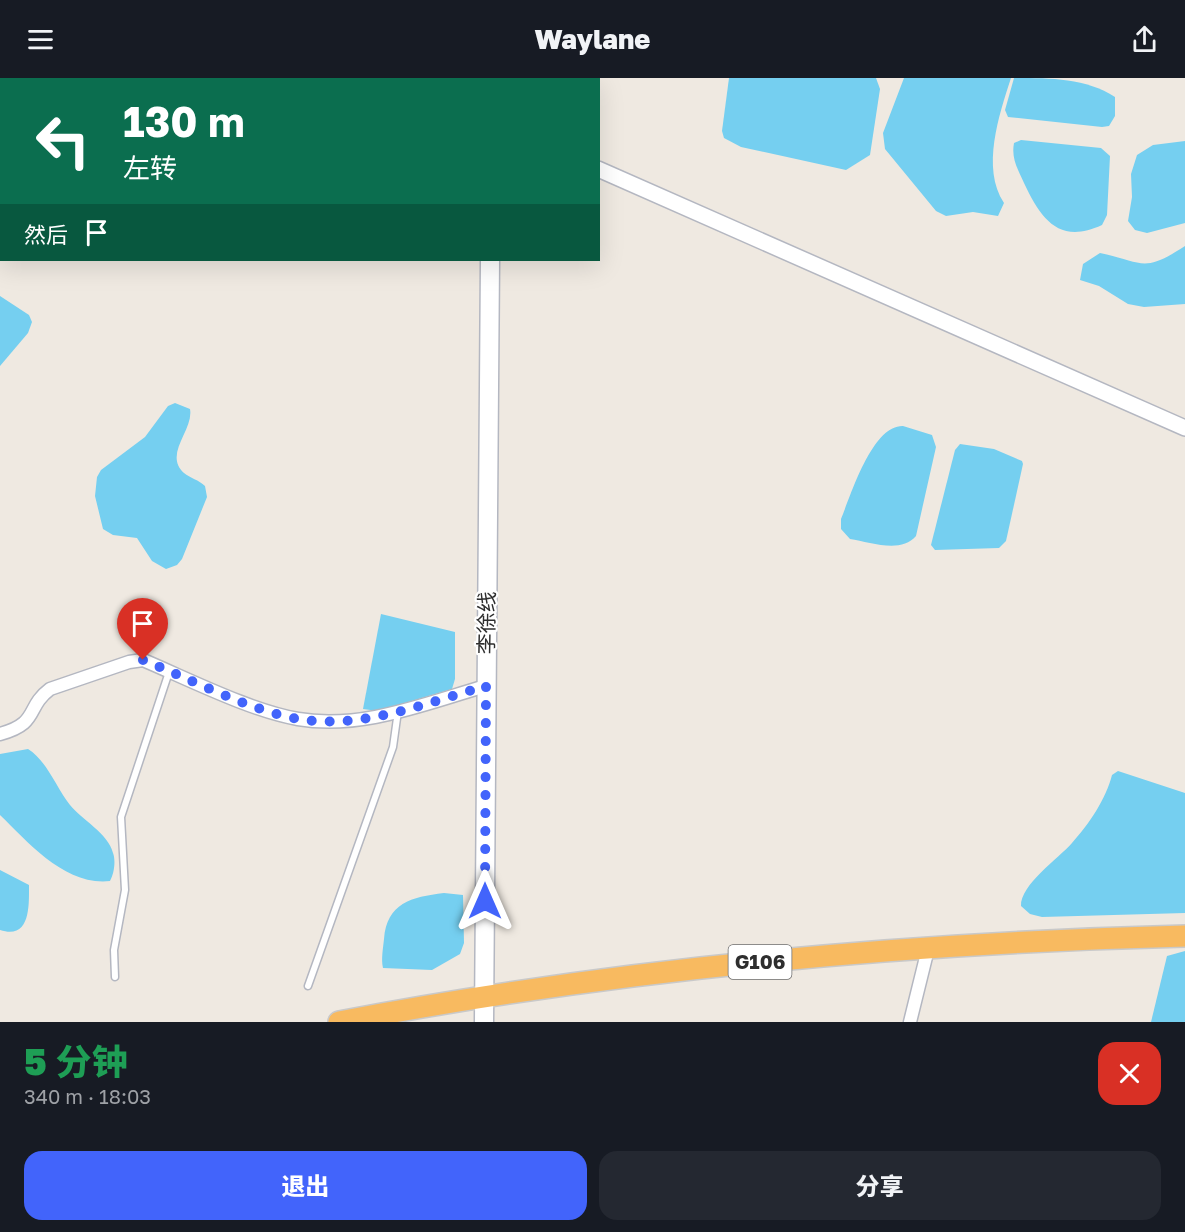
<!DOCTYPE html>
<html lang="zh">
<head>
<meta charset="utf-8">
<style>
  body { margin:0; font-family:"Golos Text","Noto Sans SC",sans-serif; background:#242831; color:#f1f3f6; height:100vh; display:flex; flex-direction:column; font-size:22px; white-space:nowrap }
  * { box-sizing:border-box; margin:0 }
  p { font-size:20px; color:#9ea1a6 }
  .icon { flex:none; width:33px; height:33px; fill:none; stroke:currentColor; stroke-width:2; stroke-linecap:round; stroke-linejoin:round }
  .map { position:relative; height:944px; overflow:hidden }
  .panel { display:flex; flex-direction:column; background:#171b24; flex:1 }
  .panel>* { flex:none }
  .banner { position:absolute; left:0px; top:0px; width:600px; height:183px; box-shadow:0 6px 24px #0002; background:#0b6e4f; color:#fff; overflow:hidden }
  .pin { position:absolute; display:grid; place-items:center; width:51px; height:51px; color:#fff; margin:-62px -26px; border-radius:50% 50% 50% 0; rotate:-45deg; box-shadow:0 0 6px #0007 }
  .pin .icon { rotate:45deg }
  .me { position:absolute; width:66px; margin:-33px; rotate:0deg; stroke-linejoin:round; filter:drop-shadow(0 0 4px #0008) }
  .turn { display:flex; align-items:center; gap:21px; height:126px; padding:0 24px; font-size:27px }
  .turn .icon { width:78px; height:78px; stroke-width:2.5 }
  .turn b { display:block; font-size:42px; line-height:51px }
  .then { display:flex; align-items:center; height:57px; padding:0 24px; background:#0003; gap:12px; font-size:22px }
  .round { display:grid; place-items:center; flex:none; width:63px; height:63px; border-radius:18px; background:#242831 }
  .summary { display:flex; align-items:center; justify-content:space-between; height:102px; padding:0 24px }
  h1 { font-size:36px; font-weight:800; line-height:45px; color:#1e9e55 }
  .action { display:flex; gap:12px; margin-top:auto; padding:12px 24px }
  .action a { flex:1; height:69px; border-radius:18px; background:#4264fb; color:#fff; font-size:24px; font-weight:800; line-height:69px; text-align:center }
  .action a+a { background:#242831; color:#f1f3f6 }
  header { display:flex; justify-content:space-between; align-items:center; height:78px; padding:0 24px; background:#171b24; font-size:27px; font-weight:800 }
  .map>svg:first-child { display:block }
  .water { fill:#75cff0 }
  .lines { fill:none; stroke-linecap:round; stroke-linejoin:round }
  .service-casing { stroke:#b4b7c1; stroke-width:9 }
  .minor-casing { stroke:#b4b7c1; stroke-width:15 }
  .tertiary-casing { stroke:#b4b7c1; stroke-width:18 }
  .secondary-casing { stroke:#b4b7c1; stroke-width:21 }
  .trunk-casing { stroke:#c9c9c9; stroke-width:24 }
  .service { stroke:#fff; stroke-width:6 }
  .minor { stroke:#fff; stroke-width:12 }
  .tertiary { stroke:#fff; stroke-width:15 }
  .secondary { stroke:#fff; stroke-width:18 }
  .trunk { stroke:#f8ba60; stroke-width:21 }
  .route { stroke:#4264fb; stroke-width:10; stroke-dasharray:0 18 }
  .labels { text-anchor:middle; stroke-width:4.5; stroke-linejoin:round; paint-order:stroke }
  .shield { fill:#fff; stroke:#6d6d6d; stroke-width:1.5 }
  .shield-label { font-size:20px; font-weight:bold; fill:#2e2e2e }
  .street-label { font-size:21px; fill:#2e2e2e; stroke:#fff }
</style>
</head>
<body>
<header><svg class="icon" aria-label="menu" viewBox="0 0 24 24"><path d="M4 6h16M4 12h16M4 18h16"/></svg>Waylane<svg class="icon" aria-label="share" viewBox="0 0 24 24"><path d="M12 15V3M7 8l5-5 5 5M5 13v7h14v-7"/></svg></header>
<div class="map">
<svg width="1185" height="944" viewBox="0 0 1185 944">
  <rect width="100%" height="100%" fill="#efe9e1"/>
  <!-- water -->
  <g class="water">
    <polygon points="729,0 876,0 880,11 870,77 846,92 741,69 724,60 722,53"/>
    <path d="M904,0H1011C999,37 981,90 1004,125L998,138L973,134L946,138L936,133L885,71L883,55Z"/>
    <path d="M1014,0C1049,0 1086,0 1115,19V38L1109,48L1102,49L1008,39L1005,32Z"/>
    <path d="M1021,62L1101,70L1110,78L1107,137L1102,147C1059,167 1041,141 1024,105C1018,92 1011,80 1014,65Z"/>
    <polygon points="1185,63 1185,145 1147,155 1135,152 1128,143 1132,119 1131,96 1137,77 1153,67"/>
    <path d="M1185,168V226L1144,229L1128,226L1099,208L1080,202L1083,186L1100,175C1144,184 1142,196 1185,168Z"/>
    <polygon points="0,218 29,237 32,244 28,255 0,288"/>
    <path d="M175,325L190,331C194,352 163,376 184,395C190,400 199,402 205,408L207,419L182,481L177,487L166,491L152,483L137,460L113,457L103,451L95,418L97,399L101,392L145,359L168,328Z"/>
    <path d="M903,348L932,357L936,369L916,458C901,476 870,464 850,461L841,451V441C851,417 872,347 903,348Z"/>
    <polygon points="960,366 994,371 1022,383 1023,386 1006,463 999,470 935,472 931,467 955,372"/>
    <polygon points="381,536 455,554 455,601 452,611 378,633 363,631"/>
    <path d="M28,671C47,683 56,709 70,727C82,742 108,755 113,775C116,783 114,796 110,803C65,808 29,765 0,737V676Z"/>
    <path d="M1118,693L1185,715V835L1042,839L1030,836L1021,828C1020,807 1059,780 1072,765C1089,746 1106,721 1112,697Z"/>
    <path d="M0,792L29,807C29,827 31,862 0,852Z"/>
    <path d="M444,815L463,817L464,865L460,876L432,892L383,890C381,881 383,871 384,861C387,825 411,819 444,815Z"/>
    <polygon points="1185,873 1185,944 1151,944 1167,878"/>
  </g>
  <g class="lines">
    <defs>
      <g id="service">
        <polyline points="115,899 114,872 125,812 121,739 169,594"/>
        <polyline points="308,908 393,669 398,633"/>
      </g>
      <g id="minor">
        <path d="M0,656C40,645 25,630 50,611L129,584L143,582C188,601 251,633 298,641C362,652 426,625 486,608"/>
        <polyline points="910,944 928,871"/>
      </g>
      <g id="tertiary">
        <polyline points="384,0 388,2"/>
        <polyline points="598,91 1185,350"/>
      </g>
      <g id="secondary">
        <polyline points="494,2 494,0"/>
        <polyline points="484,944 490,182"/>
      </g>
      <path id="trunk" d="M339,944C618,891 901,865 1185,858"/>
    </defs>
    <!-- service casing -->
    <use href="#service" class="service-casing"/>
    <!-- minor casing -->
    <use href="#minor" class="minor-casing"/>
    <!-- tertiary casing -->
    <use href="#tertiary" class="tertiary-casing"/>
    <!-- secondary casing -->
    <use href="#secondary" class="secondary-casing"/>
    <!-- trunk casing -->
    <use href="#trunk" class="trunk-casing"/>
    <!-- service -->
    <use href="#service" class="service"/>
    <!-- minor -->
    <use href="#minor" class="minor"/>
    <!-- tertiary -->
    <use href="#tertiary" class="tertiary"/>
    <!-- secondary -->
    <use href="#secondary" class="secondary"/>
    <!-- trunk -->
    <use href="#trunk" class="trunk"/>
  </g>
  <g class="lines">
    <!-- route -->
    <path class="route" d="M143,582C188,600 251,633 298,641C362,652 426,625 486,608L485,823"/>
  </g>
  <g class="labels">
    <!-- shield labels -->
    <rect class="shield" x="728.5" y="867" width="63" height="34" rx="4.5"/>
    <g class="shield-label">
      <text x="760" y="891">G106</text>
    </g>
    <!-- street labels -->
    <g class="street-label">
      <text transform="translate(487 545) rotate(-89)" y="7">李徐线</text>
    </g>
  </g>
</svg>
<div class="pin" style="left:143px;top:582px;background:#d93025"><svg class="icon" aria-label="arrive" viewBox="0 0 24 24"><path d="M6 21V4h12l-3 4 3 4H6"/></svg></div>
<svg class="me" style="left:485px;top:823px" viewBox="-20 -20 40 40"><path d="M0-17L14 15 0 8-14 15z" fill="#4264fb" stroke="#fff" stroke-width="4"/></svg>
<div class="banner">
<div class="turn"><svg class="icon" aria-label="left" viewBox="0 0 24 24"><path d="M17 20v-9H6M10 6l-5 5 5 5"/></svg><div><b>130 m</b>左转</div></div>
<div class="then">然后<svg class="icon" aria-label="arrive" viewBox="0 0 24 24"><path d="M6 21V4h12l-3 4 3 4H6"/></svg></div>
</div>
</div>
<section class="panel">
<div class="summary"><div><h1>5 分钟</h1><p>340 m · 18:03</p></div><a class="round" style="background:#d93025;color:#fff"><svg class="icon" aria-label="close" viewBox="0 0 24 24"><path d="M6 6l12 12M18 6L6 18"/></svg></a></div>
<div class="action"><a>退出</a><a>分享</a></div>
</section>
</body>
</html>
